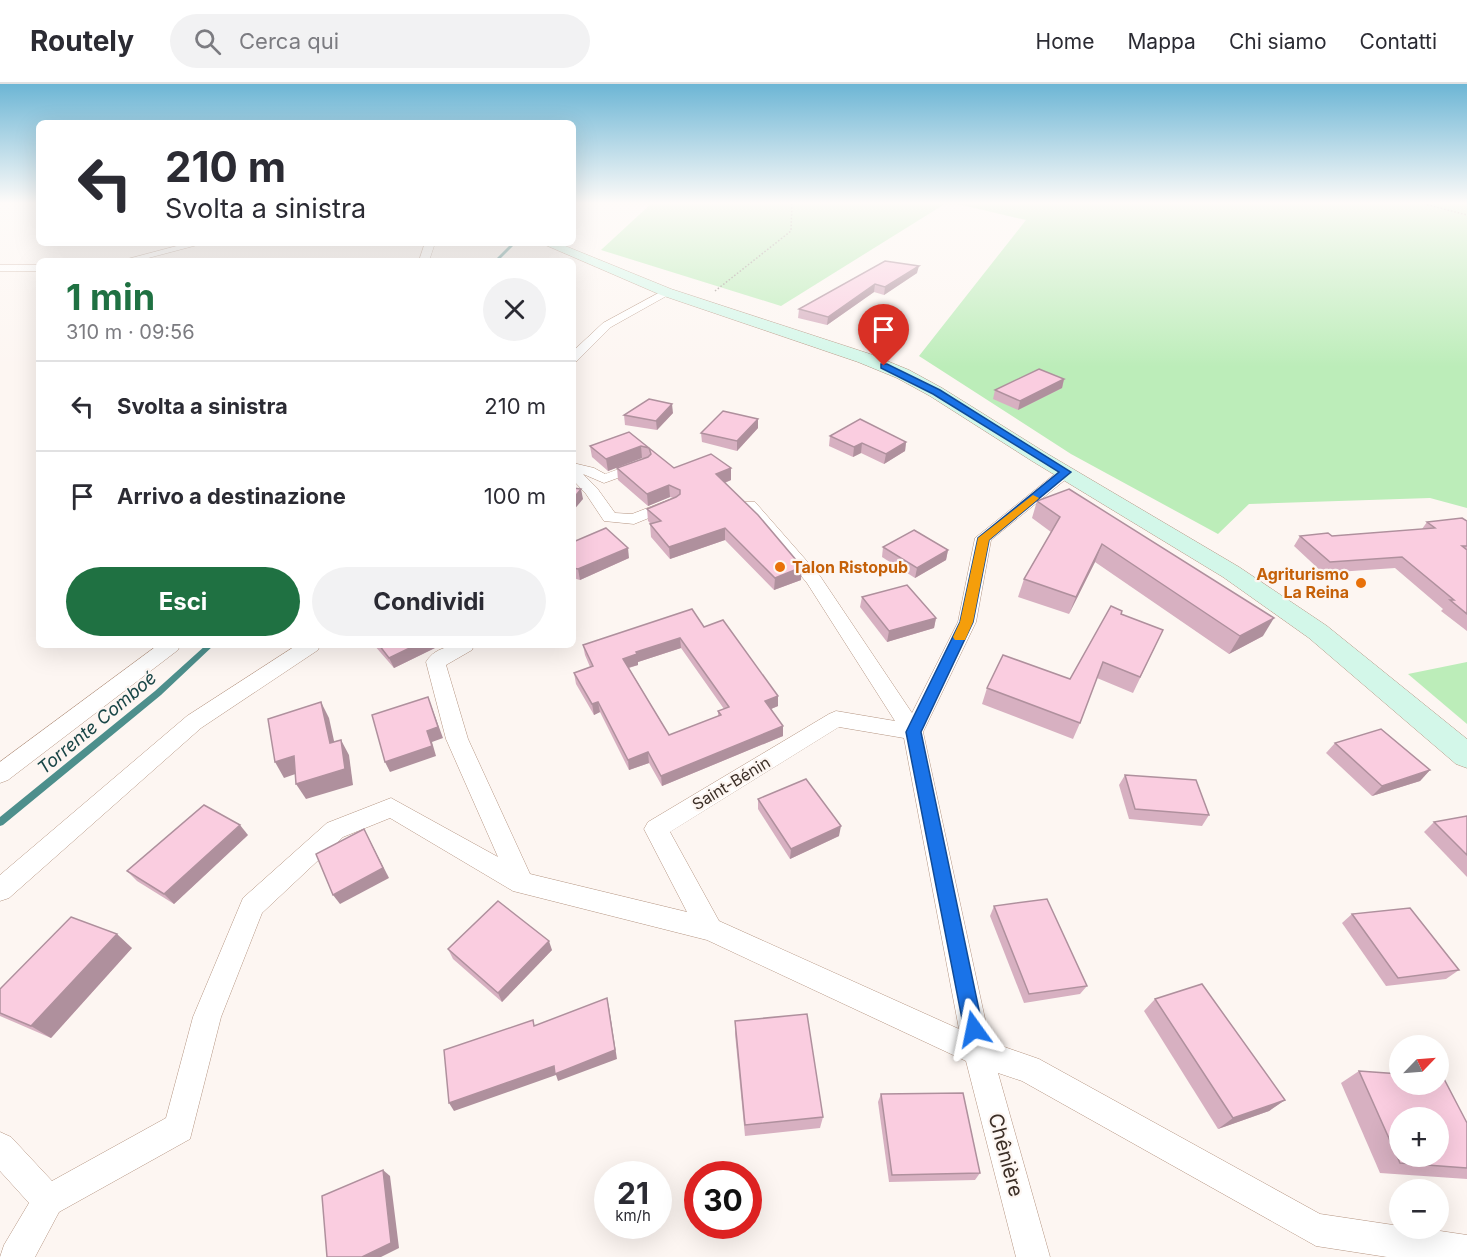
<!DOCTYPE html>
<html lang="it">
<head>
<meta charset="utf-8">
<style>
  body { margin:0; font-family:Inter,sans-serif; background:#f2f2f3; color:#2b2b33; height:100vh; display:flex; flex-direction:column; font-size:22px; white-space:nowrap }
  * { box-sizing:border-box; margin:0 }
  p { font-size:20px; color:#7c7c81 }
  .icon { flex:none; width:33px; height:33px; fill:none; stroke:currentColor; stroke-width:2; stroke-linecap:round; stroke-linejoin:round }
  .map { position:relative; flex:1; overflow:hidden }
  .side { position:absolute; left:36px; top:174px; width:540px; height:390px; display:flex; flex-direction:column; background:#fff; border-radius:9px; box-shadow:0 6px 24px #0002 }
  .side>* { flex:none }
  .banner { position:absolute; left:36px; top:36px; width:540px; height:126px; border-radius:9px; box-shadow:0 6px 24px #0002; background:#fff; color:#2b2b33; overflow:hidden }
  .needle { width:39px; rotate:65deg }
  .controls { position:absolute; left:1389px; top:951px; display:grid; gap:12px }
  .controls a { display:grid; place-items:center; width:60px; height:60px; border-radius:50%; background:#fff; box-shadow:0 6px 24px #0002; font-size:30px }
  .speed { position:absolute; left:594px; top:1077px; display:flex; gap:12px; font-size:30px; font-weight:700; text-align:center }
  .speed>* { display:grid; place-content:center; width:78px; height:78px; border-radius:50%; background:#fff; box-shadow:0 6px 24px #0002; line-height:1 }
  .speed small { font-size:15px; font-weight:400 }
  .speed .limit { border:9px solid #d22; background:#fff; color:#111 }
  .pin { position:absolute; display:grid; place-items:center; width:51px; height:51px; color:#fff; margin:-62px -26px; border-radius:50% 50% 50% 0; rotate:-45deg; box-shadow:0 0 6px #0007 }
  .pin .icon { rotate:45deg }
  .me { position:absolute; width:66px; margin:-33px; rotate:348deg; stroke-linejoin:round; filter:drop-shadow(0 0 4px #0008) }
  .turn { display:flex; align-items:center; gap:21px; height:126px; padding:0 30px; font-size:27px }
  .turn .icon { width:78px; height:78px; stroke-width:2.5 }
  .turn b { display:block; font-size:42px; line-height:51px }
  .round { display:grid; place-items:center; flex:none; width:63px; height:63px; border-radius:32px; background:#f2f2f3 }
  .head { display:flex; align-items:center; justify-content:space-between; height:102px; padding:0 30px }
  h1 { font-size:36px; font-weight:700; line-height:45px; color:#1f7142 }
  .primary-button { display:flex; gap:12px; margin-top:auto; padding:12px 30px }
  .primary-button a { flex:1; height:69px; border-radius:36px; background:#1f7142; color:#fff; font-size:24px; font-weight:700; line-height:69px; text-align:center }
  .primary-button a+a { background:#f2f2f3; color:#2b2b33 }
  ul { padding:0; list-style:none }
  li { display:flex; align-items:center; gap:18px; height:90px; padding:0 30px; border-top:2px solid #e1e1e2 }
  li div { flex:1 }
  li b { display:block; font-size:22px }
  li em { font-style:normal }
  header { display:flex; align-items:center; gap:36px; box-sizing:border-box; height:84px; padding:0 30px; background:#fff; border-bottom:2px solid #e1e1e2 }
  header strong { font-size:28px }
  nav { display:flex; gap:33px; margin-inline-start:auto; font-size:21px }
  .search { width:420px; height:54px; background:#f2f2f3; display:flex; align-items:center; gap:15px; box-sizing:border-box; padding:0 21px; border-radius:33px; color:#7c7c81; font-size:22px }
  .map>svg:first-child { display:block }
  .green { fill:#bcedb9 }
  .lines { fill:none; stroke-linecap:round; stroke-linejoin:round }
  .stream { fill:#4d8f8c; fill-rule:evenodd }
  .minor-casing { stroke:#b59582; stroke-width:1 }
  .secondary-casing { stroke:#b59582; stroke-width:1 }
  .path { stroke:#9d938d; stroke-width:1.5; stroke-dasharray:1.5 2; stroke-linecap:butt }
  .minor { fill:#fff; fill-rule:evenodd }
  .secondary { fill:#d3f7e9; fill-rule:evenodd }
  .wall { fill:#d7b0c1; fill-rule:evenodd }
  .shaded-wall { fill:#af909d }
  .building { fill:#facde0; stroke:#af909d; stroke-width:1.5; fill-rule:evenodd }
  .route { fill:#1a73e8; stroke:#114b97; stroke-width:1.5 }
  .slow { fill:#f59e0b }
  .food-dot { fill:#e8710a; stroke:#fdf6f2; stroke-width:2 }
  .labels { text-anchor:middle; stroke-width:4.5; stroke-linejoin:round; paint-order:stroke }
  .food-label { font-size:16px; font-weight:bold; fill:#c56008; stroke:#fdf6f2; text-anchor:start }
  .street-label { font-size:16px; fill:#3c2f27; stroke:#fdf6f2 }
  .water-label { font-size:18px; font-style:italic; fill:#184546; stroke:#fdf6f2 }
  .near-street-label { font-size:20px; fill:#3c2f27; stroke:#fdf6f2 }
</style>
</head>
<body>
<header>
<strong>Routely</strong>
<div class="search"><svg class="icon" aria-label="search" viewBox="0 0 24 24"><circle cx="10" cy="10" r="6"/><path d="M15 15l6 6"/></svg>Cerca qui</div>
<nav><a>Home</a><a>Mappa</a><a>Chi siamo</a><a>Contatti</a></nav>
</header>
<div class="map">
<svg width="1467" height="1173" viewBox="0 0 1467 1173">
  <rect width="100%" height="100%" fill="#fdf6f2"/>
  <!-- green -->
  <g class="green">
    <polygon points="653,118 948,118 781,222 601,166"/>
    <polygon points="949,118 1467,118 1467,424 1430,414 1249,420 1218,450 1071,370 919,272 1026,136"/>
    <polygon points="1467,578 1467,640 1408,590"/>
  </g>
  <g class="lines">
    <!-- stream -->
    <g class="stream">
      <polygon points="512,159 516,159 498,177 494,177"/>
      <polygon points="206,561 214,561 161,611 3,741 0,742 0,733 155,607"/>
    </g>
    <defs>
      <g id="minor">
        <polygon points="188,159 205,159 137,177 120,177"/>
        <polygon points="425,159 435,159 429,177 419,177"/>
        <rect x="0" y="181" width="39" height="6"/>
        <polygon points="666,205 671,208 670,210 611,243 577,277 573,278 573,267 603,239"/>
        <polygon points="643,376 648,377 650,380 648,383 604,399 583,390 597,404 615,429 632,430 671,415 679,420 676,423 634,440 604,437 586,410 573,396 573,379 594,384 605,390"/>
        <path d="M1066,384L1071,385L1073,388L1071,391L991,456L976,538L923,648L990,958L1039,975L1320,1130L1400,1142V1144H1420L1467,1151V1173H1387L1316,1162L1022,997L998,989L1050,1173H1016L966,977L707,856L513,807L390,734L343,753L262,829L221,933L190,1055L59,1128L35,1173H0L4,1161L29,1119L0,1087V1048L11,1053L52,1097L166,1034L193,933L243,814L327,739L391,714L498,773L446,655L426,578C436,561 457,561 474,561L472,566L446,581L468,655L530,790L687,828L644,745L648,738L829,630L836,627L895,637L807,499L745,424L742,421L745,418H755L820,492L912,629L958,538L975,454L1061,385ZM839,643L904,654L959,945L719,837L670,748Z"/>
        <polygon points="158,561 180,561 178,566 8,696 0,699 0,678"/>
        <polygon points="297,561 320,561 318,566 201,644 9,814 0,817 0,791 187,632"/>
      </g>
      <polygon id="secondary" points="541,159 558,159 671,205 870,270 909,286 942,304 1046,369 1239,483 1327,542 1467,655 1467,684 1456,680 1309,554 1223,493 1032,377 930,312 897,294 858,278 661,211"/>
    </defs>
    <!-- minor casing -->
    <use href="#minor" class="minor-casing"/>
    <!-- secondary casing -->
    <use href="#secondary" class="secondary-casing"/>
    <!-- path -->
    <g class="path">
      <polyline points="1417,118 1467,131"/>
      <polyline points="715,207 791,147 792,118"/>
    </g>
    <!-- minor -->
    <use href="#minor" class="minor"/>
    <!-- secondary -->
    <use href="#secondary" class="secondary"/>
  </g>
  <!-- wall -->
  <g class="wall">
    <polygon points="885,177 917,189 884,211 874,208 827,241 798,234 799,225"/>
    <polygon points="1064,295 1062,304 1018,326 993,315 995,306"/>
    <polygon points="673,329 657,346 625,341 624,331"/>
    <polygon points="758,344 737,367 702,358 701,349"/>
    <polygon points="629,348 674,384 731,384 731,396 725,399 801,496 774,506 725,456 670,475 651,453 650,440 651,440 648,437 647,425 673,414 670,413 648,422 618,396 617,384 645,374 642,374 608,387 592,373 590,362"/>
    <polygon points="830,352 906,358 905,367 884,380 861,369 853,373 829,362"/>
    <polygon points="1037,417 1263,552 1229,570 1095,478 1069,530 1018,513 1024,495 1051,448 1032,434"/>
    <polygon points="1467,437 1467,547 1441,527 1443,525 1395,484 1323,489 1294,462 1300,452 1332,452 1422,445 1427,438"/>
    <polygon points="573,458 629,474 580,496 573,494"/>
    <polygon points="883,463 948,466 946,476 915,494 882,473"/>
    <polygon points="862,513 936,534 934,544 887,558 860,523"/>
    <polygon points="1121,530 1163,546 1133,609 1097,594 1080,639 1073,655 982,620 987,604 1070,595"/>
    <path d="M704,543L778,612V622L771,625L783,652L662,702L649,679L629,686L600,628L594,631L576,600L574,589L590,583L585,571L583,561ZM681,564L724,625L718,627V632L669,651L629,584L638,581V578Z"/>
    <polygon points="374,561 437,561 437,563 394,584"/>
    <polygon points="1335,659 1430,686 1420,697 1372,712 1326,669"/>
    <polygon points="1125,691 1209,731 1202,742 1129,735 1119,701"/>
    <polygon points="758,715 839,752 790,775 758,725"/>
    <polygon points="1467,732 1467,793 1424,748 1434,738"/>
    <polygon points="248,751 174,820 137,797 127,787"/>
    <polygon points="994,822 1087,902 1080,910 1024,919 990,832"/>
    <polygon points="1352,830 1459,886 1446,895 1386,902 1342,839"/>
    <polygon points="132,864 51,954 0,932 0,905"/>
    <polygon points="448,865 552,866 502,918 453,875"/>
    <polygon points="1155,915 1285,1016 1269,1027 1218,1045 1144,927"/>
    <polygon points="735,937 823,1033 820,1044 745,1052 735,950"/>
    <polygon points="1359,987 1467,1039 1467,1095 1380,1089 1341,999"/>
    <polygon points="881,1010 980,1089 975,1096 889,1098 878,1018"/>
  </g>
  <!-- shaded-wall -->
  <g class="shaded-wall">
    <polygon points="919,182 917,189 884,211 885,203"/>
    <polygon points="875,200 874,208 827,241 828,233"/>
    <polygon points="1064,295 1062,304 1018,326 1020,317"/>
    <polygon points="672,320 673,329 657,346 656,337"/>
    <polygon points="758,335 758,344 737,367 737,357"/>
    <polygon points="906,358 905,367 884,380 886,370"/>
    <polygon points="862,359 861,369 853,373 854,363"/>
    <polygon points="641,362 642,374 608,387 606,375"/>
    <polygon points="731,384 731,396 716,402 716,390"/>
    <polygon points="669,401 670,413 648,422 647,410"/>
    <polygon points="581,405 583,415 573,427 573,415"/>
    <polygon points="725,444 725,456 670,475 669,463"/>
    <polygon points="1102,460 1095,478 1069,530 1076,513"/>
    <polygon points="628,464 629,474 580,496 578,485"/>
    <polygon points="948,466 946,476 915,494 917,484"/>
    <polygon points="802,483 801,496 774,506 775,494"/>
    <polygon points="936,534 934,544 887,558 889,547"/>
    <polygon points="1274,534 1263,552 1229,570 1240,552"/>
    <polygon points="680,554 681,564 638,578 638,581 624,585 623,575 636,568"/>
    <polygon points="416,561 437,561 437,563 394,584 389,574"/>
    <polygon points="778,612 778,622 764,628 765,617"/>
    <polygon points="428,613 443,654 432,658 436,672 390,688 385,678 427,647"/>
    <polygon points="321,618 329,634 338,675 330,659"/>
    <polygon points="598,618 600,628 594,631 592,620"/>
    <polygon points="783,642 783,652 662,702 661,692"/>
    <polygon points="341,656 349,671 353,701 306,715 296,700"/>
    <polygon points="648,668 649,679 629,686 628,676"/>
    <polygon points="294,672 304,687 284,694 275,678"/>
    <polygon points="1430,686 1420,697 1372,712 1382,702"/>
    <polygon points="240,741 248,751 174,820 164,810"/>
    <polygon points="841,742 839,752 790,775 791,765"/>
    <polygon points="364,745 389,794 340,820 333,811"/>
    <polygon points="117,850 132,864 51,954 31,942"/>
    <polygon points="549,857 552,866 502,918 498,909"/>
    <polygon points="607,914 609,923 617,975 558,997 556,991 454,1027 449,1019"/>
    <polygon points="1285,1016 1269,1027 1218,1045 1233,1034"/>
    <polygon points="383,1086 390,1092 399,1164 381,1173 362,1173"/>
  </g>
  <!-- building -->
  <g class="building">
    <polygon points="885,177 919,182 885,203 875,200 828,233 799,225"/>
    <polygon points="1039,285 1064,295 1020,317 995,306"/>
    <polygon points="649,315 672,320 656,337 624,331"/>
    <polygon points="723,327 758,335 737,357 701,349"/>
    <polygon points="860,335 906,358 886,370 862,359 854,363 830,352"/>
    <polygon points="629,348 674,384 711,370 731,384 716,390 758,431 802,483 775,494 725,444 669,463 650,440 661,437 647,425 676,413 680,410 680,406 669,401 647,410 617,384 648,373 651,370 649,364 641,362 606,375 590,362"/>
    <polygon points="573,404 581,405 573,415"/>
    <polygon points="1069,405 1274,534 1240,552 1102,460 1076,513 1024,495 1060,433 1037,417"/>
    <polygon points="1462,434 1467,437 1467,462 1462,462 1467,466 1467,530 1450,516 1454,516 1402,473 1330,478 1300,452 1328,449 1332,452 1435,444 1427,438"/>
    <polygon points="606,444 628,464 578,485 573,484 573,458"/>
    <polygon points="914,446 948,466 917,484 883,463"/>
    <polygon points="907,501 936,534 889,547 862,513"/>
    <polygon points="1111,522 1122,527 1121,530 1163,546 1140,593 1103,578 1080,639 987,604 1003,571 1070,595"/>
    <path d="M692,525L704,543L723,536L778,612L765,617L783,642L661,692L648,668L628,676L598,618L592,620L574,589L593,582L583,561ZM680,554L729,623L718,627L721,631L669,651L623,575L637,570L636,568Z"/>
    <polygon points="379,561 416,561 389,574"/>
    <polygon points="428,613 438,643 427,647 432,662 385,678 372,631"/>
    <polygon points="321,618 330,659 341,656 345,685 296,700 294,672 275,678 268,635"/>
    <polygon points="1381,645 1430,686 1382,702 1335,659"/>
    <polygon points="1125,691 1196,696 1209,731 1135,725"/>
    <polygon points="806,695 841,742 791,765 758,715"/>
    <polygon points="204,721 240,741 164,810 127,787"/>
    <polygon points="1467,732 1467,771 1434,738"/>
    <polygon points="364,745 383,784 333,811 316,770"/>
    <polygon points="1047,815 1087,902 1029,910 994,822"/>
    <polygon points="498,817 549,857 498,909 448,865"/>
    <polygon points="1410,824 1459,886 1398,894 1352,830"/>
    <polygon points="71,833 117,850 31,942 0,929 0,905"/>
    <polygon points="1202,900 1285,1016 1233,1034 1155,915"/>
    <polygon points="607,914 615,966 555,990 554,982 449,1019 444,966 533,936 534,942"/>
    <polygon points="807,930 823,1033 745,1041 735,937"/>
    <path d="M1359,987L1400,990V1000H1438V993H1443L1467,1039V1084L1400,1079ZM1400,1034H1438V1072H1400Z"/>
    <polygon points="963,1009 980,1089 892,1091 881,1010"/>
    <polygon points="383,1086 391,1159 362,1173 327,1173 322,1112"/>
  </g>
  <!-- sky -->
  <linearGradient id="sky" x2="0" y2="1"><stop stop-color="#6db6d5"/><stop offset="0.42" stop-color="#fefbf9"/><stop offset="1" stop-color="#fefbf9" stop-opacity="0"/></linearGradient>
  <rect width="1467" height="283" fill="url(#sky)"/>
  <!-- route -->
  <polygon class="route" points="881,280 887,280 940,306 1071,388 989,456 973,538 921,648 983,945 980,952 974,955 967,952 964,945 906,648 960,538 978,454 1059,388 933,310 881,284"/>
  <!-- slow -->
  <polygon class="slow" points="1033,411 1039,414 1037,416 989,456 973,538 965,556 955,556 953,553 960,538 978,454"/>
  <!-- markers -->
  <g class="food-dot">
    <circle cx="780" cy="483" r="6"/>
    <circle cx="1361" cy="499" r="6"/>
  </g>
  <g class="labels">
    <!-- food labels -->
    <g class="food-label">
      <text x="792" y="489">Talon Ristopub</text>
      <text x="1349" y="496" text-anchor="end">Agriturismo<tspan x="1349" dy="18">La Reina</tspan></text>
    </g>
    <!-- street labels -->
    <g class="street-label">
      <text transform="translate(731 699) rotate(-31)" y="6">Saint-Bénin</text>
    </g>
    <!-- water labels -->
    <g class="water-label">
      <text transform="translate(97 639) rotate(-40)" y="6">Torrente Comboé</text>
    </g>
    <!-- near-street labels -->
    <g class="near-street-label">
      <text transform="translate(1006 1071) rotate(75)" y="7">Chênière</text>
    </g>
  </g>
</svg>
<div class="controls">
<a><svg class="needle" viewBox="-14 -14 28 28"><path d="M0-13l5 13h-10z" fill="#e53935"/><path d="M0 13l5-13h-10z" fill="#7c7c81"/></svg></a>
<a>+</a>
<a>−</a>
</div>
<div class="speed"><div>21<small>km/h</small></div><div class="limit">30</div></div>
<div class="pin" style="left:884px;top:282px;background:#d93025"><svg class="icon" aria-label="arrive" viewBox="0 0 24 24"><path d="M6 21V4h12l-3 4 3 4H6"/></svg></div>
<svg class="me" style="left:974px;top:945px" viewBox="-20 -20 40 40"><path d="M0-17L14 15 0 8-14 15z" fill="#1a73e8" stroke="#fff" stroke-width="4"/></svg>
<div class="banner">
<div class="turn"><svg class="icon" aria-label="left" viewBox="0 0 24 24"><path d="M17 20v-9H6M10 6l-5 5 5 5"/></svg><div><b>210 m</b>Svolta a sinistra</div></div>
</div>
<section class="side">
<div class="head"><div><h1>1 min</h1><p>310 m · 09:56</p></div><a class="round"><svg class="icon" aria-label="close" viewBox="0 0 24 24"><path d="M6 6l12 12M18 6L6 18"/></svg></a></div>
<ul>
<li><svg class="icon" aria-label="left" viewBox="0 0 24 24"><path d="M17 20v-9H6M10 6l-5 5 5 5"/></svg><div><b>Svolta a sinistra</b></div><em>210 m</em></li>
<li><svg class="icon" aria-label="arrive" viewBox="0 0 24 24"><path d="M6 21V4h12l-3 4 3 4H6"/></svg><div><b>Arrivo a destinazione</b></div><em>100 m</em></li>
</ul>
<div class="primary-button"><a>Esci</a><a>Condividi</a></div>
</section>
</div>
</body>
</html>
